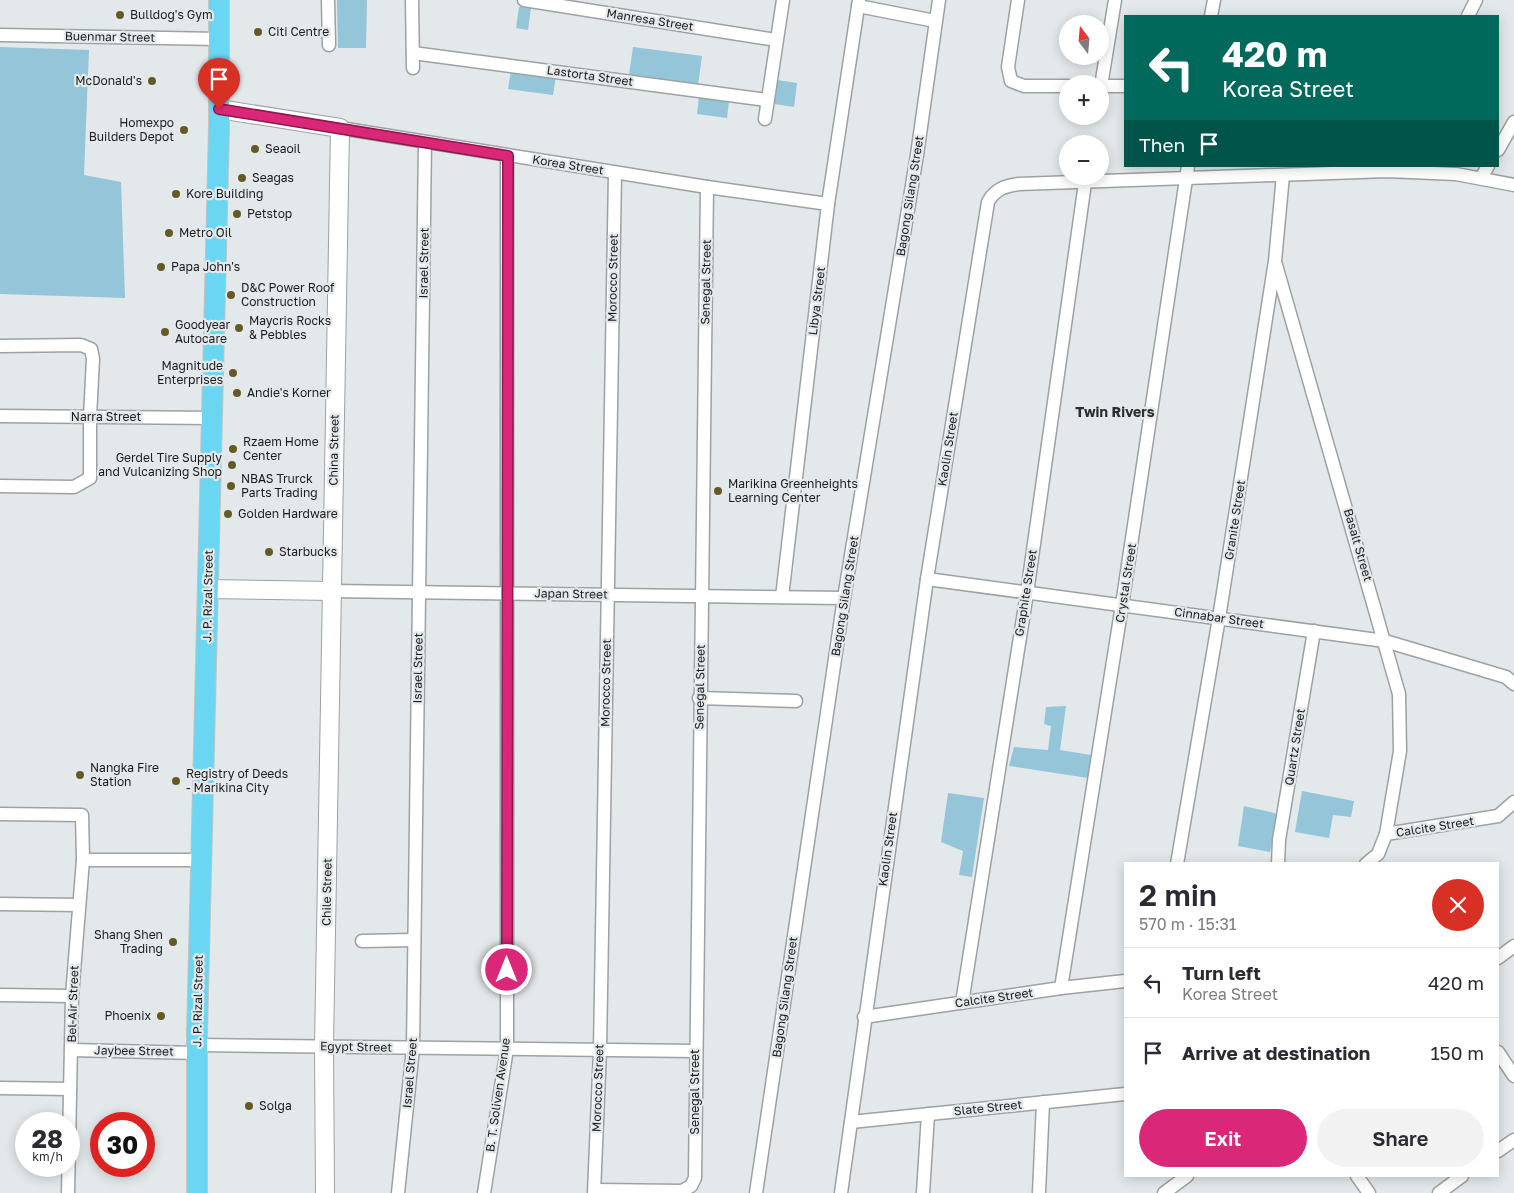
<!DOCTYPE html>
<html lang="en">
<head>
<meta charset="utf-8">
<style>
  body { margin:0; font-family:"Golos Text",sans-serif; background:#f2f2f3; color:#2b2b33; height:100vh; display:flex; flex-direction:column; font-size:19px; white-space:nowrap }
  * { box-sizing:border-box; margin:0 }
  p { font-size:16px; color:#7c7c81 }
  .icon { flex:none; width:28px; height:28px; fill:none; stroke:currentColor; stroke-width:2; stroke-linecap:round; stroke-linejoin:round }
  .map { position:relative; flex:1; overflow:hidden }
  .drawer { position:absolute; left:1124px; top:862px; width:375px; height:315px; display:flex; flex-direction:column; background:#fff; border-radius:0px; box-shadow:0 2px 12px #0003 }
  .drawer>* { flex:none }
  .top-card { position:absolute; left:1124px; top:15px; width:375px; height:152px; border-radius:0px; box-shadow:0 2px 12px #0003; background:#00695c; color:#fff; overflow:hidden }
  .needle { width:32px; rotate:344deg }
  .fabs { position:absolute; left:1059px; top:15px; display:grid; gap:10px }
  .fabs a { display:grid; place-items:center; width:50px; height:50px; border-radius:50%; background:#fff; box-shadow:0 2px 12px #0003; font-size:25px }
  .speed { position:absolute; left:15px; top:1112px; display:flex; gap:10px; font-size:25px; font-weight:700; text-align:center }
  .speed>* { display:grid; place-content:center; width:65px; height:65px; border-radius:50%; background:#fff; box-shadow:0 2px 12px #0003; line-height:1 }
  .speed small { font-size:12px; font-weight:400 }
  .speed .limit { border:8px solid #d22; background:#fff; color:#111 }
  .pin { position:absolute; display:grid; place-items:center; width:42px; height:42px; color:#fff; margin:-51px -21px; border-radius:50% 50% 50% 0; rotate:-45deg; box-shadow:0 0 5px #0007 }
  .pin .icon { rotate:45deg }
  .me { position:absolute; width:55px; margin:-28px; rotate:0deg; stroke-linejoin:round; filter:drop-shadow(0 0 4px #0008) }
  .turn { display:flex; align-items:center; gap:18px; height:105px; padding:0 15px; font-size:22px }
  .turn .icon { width:65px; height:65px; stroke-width:2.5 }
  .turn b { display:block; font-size:35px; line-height:42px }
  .then { display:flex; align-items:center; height:48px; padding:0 15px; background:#0003; gap:10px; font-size:19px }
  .round { display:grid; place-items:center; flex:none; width:52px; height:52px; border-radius:26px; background:#f2f2f3 }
  .summary { display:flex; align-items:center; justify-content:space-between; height:85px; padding:0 15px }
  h1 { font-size:30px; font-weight:600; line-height:38px }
  .button { display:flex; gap:10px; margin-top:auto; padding:10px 15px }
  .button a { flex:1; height:58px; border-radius:30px; background:#db2777; color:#fff; font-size:20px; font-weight:600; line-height:58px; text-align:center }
  .button a+a { background:#f2f2f3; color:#2b2b33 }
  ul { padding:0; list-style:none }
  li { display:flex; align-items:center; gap:15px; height:70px; padding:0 15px; border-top:1px solid #e1e1e2 }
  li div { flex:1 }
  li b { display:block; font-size:19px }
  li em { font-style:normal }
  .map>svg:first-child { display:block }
  .green { fill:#94c5d9 }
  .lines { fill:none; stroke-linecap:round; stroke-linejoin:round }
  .street-casing { stroke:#9ca1a3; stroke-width:15 }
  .secondary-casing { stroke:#9ca1a3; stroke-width:20 }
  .primary-casing { stroke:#c3c4c4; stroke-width:22 }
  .street { stroke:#fff; stroke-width:12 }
  .secondary { stroke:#fff; stroke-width:18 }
  .primary { stroke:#6bd6f2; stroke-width:20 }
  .route-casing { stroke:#8e194d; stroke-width:12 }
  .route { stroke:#db2777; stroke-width:9 }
  .poi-dot { fill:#655926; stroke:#e3e8ea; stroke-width:2 }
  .labels { text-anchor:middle; stroke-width:4.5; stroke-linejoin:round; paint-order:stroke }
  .poi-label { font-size:12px; fill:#1a1b1c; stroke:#e3e8ea; text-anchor:start }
  .street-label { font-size:12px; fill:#1a1b1c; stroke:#e3e8ea }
  .neighbourhood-label { font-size:14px; font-weight:bold; fill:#2b2f30; stroke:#e3e8ea }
</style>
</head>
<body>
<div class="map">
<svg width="1514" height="1193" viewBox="0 0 1514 1193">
  <rect width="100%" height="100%" fill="#e3e8ea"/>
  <!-- green -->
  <g class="green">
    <polygon points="337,0 367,0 366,48 338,48"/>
    <polygon points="519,7 531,8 528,30 516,28"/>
    <polygon points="0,47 89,50 84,175 121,182 125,298 0,294"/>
    <polygon points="633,47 702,56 698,85 629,75"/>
    <polygon points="511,70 556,76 553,95 508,89"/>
    <polygon points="777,80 797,83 794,107 774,104"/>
    <polygon points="699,97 729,101 727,118 697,114"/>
    <polygon points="1066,706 1060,750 1091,755 1088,778 1009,766 1014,747 1048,750 1051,726 1044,724 1046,707"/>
    <polygon points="1302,791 1354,801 1351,817 1333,815 1329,838 1295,832"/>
    <polygon points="948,793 984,798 972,877 959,875 963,851 941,842"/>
    <polygon points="1244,806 1278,814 1270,852 1238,846"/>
  </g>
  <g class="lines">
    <defs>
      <g id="street">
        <polyline points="328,0 329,45"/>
        <polyline points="412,0 413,68"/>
        <polyline points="524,0 776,40"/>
        <polyline points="1018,0 1008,67 1011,81 1024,86 1068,86"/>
        <polyline points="858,6 935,21"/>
        <polyline points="1211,16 1214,0"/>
        <polyline points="1468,16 1476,0"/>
        <polyline points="0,35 219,39"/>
        <polyline points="413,53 767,100"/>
        <polyline points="1100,86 1125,86"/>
        <polyline points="1101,86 1115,0"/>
        <polyline points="765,119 783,0"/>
        <polyline points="340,128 707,187 828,204"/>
        <polyline points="1498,150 1514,122"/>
        <polyline points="1481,178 1488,166"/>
        <polyline points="1276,265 1399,694 1400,751 1386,834 1378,854 1366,864"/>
        <polyline points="0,346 81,345 91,349 93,359 90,417 90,478 74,487 0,486"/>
        <polyline points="0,416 212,418"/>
        <polyline points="927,579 1385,641 1506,677 1514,684"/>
        <polyline points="332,591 844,598"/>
        <polyline points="782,597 828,204 859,0"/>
        <polyline points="699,698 796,701"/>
        <polyline points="0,814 82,815 83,860 72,996 68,1193"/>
        <polyline points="1386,834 1498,816 1514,802"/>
        <polyline points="83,860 201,860"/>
        <polyline points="1177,864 1219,618 1275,261 1283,175"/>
        <polyline points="1278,864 1279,840 1314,631"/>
        <polyline points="0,904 79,905"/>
        <polyline points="362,941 414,940"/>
        <polyline points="1498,958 1514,946"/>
        <polyline points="1061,988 1122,605 1188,166"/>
        <polyline points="0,995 72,996"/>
        <polyline points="962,1003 1027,593 1085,183"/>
        <polyline points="864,1017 1061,988 1125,981"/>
        <polyline points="197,1045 695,1051"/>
        <polyline points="71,1050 197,1053"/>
        <polyline points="1498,1052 1514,1076"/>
        <polyline points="0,1088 70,1089"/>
        <polyline points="851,1122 1125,1094"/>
        <polyline points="1498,1151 1514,1140"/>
        <polyline points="1357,1176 1369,1193"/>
        <polyline points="595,1190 682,1191 691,1186 695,1178 707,187"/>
        <polyline points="398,1193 413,1048 425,142"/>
        <polyline points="484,1193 507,1049 507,156"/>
        <polyline points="594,1193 600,1050 615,173"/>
        <polyline points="756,1193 844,598 917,155 939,0"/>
        <path d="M841,1193L927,579L988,202C995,189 1005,186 1019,184L1387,171L1456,174L1514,185"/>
        <polyline points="923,1193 928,1114"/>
        <polyline points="1039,1193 1043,1102"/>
        <polyline points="1164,1193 1187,1176"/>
        <polyline points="1439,1193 1462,1176"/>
      </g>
      <g id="secondary">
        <polyline points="219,109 340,128 324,1046 325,1193"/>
        <polyline points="208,589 332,591"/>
      </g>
      <polyline id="primary" points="197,1193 197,1035 219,127 219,0"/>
    </defs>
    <!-- street casing -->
    <use href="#street" class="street-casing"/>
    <!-- secondary casing -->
    <use href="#secondary" class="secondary-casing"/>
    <!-- primary casing -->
    <use href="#primary" class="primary-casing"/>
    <!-- street -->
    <use href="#street" class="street"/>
    <!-- secondary -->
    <use href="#secondary" class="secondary"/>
    <!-- primary -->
    <use href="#primary" class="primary"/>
  </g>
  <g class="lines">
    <defs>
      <polyline id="route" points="219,109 508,156 507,970"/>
    </defs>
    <!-- route casing -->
    <use href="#route" class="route-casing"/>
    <!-- route -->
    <use href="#route" class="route"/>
  </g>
  <!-- markers -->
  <g class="poi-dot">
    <circle cx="120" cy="15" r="5"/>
    <circle cx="258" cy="32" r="5"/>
    <circle cx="152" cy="81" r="5"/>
    <circle cx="184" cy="130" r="5"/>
    <circle cx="255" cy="149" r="5"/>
    <circle cx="242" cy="178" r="5"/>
    <circle cx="176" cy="194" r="5"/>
    <circle cx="237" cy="214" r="5"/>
    <circle cx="169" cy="233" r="5"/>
    <circle cx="161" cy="267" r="5"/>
    <circle cx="231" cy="295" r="5"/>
    <circle cx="239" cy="328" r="5"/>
    <circle cx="165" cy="332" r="5"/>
    <circle cx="233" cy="373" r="5"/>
    <circle cx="237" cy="393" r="5"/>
    <circle cx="233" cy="449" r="5"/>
    <circle cx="232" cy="465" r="5"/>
    <circle cx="231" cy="486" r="5"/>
    <circle cx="718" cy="491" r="5"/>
    <circle cx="228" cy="514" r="5"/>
    <circle cx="269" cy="552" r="5"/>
    <circle cx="80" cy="775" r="5"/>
    <circle cx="176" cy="781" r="5"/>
    <circle cx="173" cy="942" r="5"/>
    <circle cx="161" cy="1016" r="5"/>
    <circle cx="249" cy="1106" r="5"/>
  </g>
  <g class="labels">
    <!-- poi labels -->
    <g class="poi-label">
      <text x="130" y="19">Bulldog's Gym</text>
      <text x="268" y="36">Citi Centre</text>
      <text x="142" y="85" text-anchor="end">McDonald's</text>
      <text x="174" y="127" text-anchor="end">Homexpo<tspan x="174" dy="14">Builders Depot</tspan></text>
      <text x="265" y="153">Seaoil</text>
      <text x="252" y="182">Seagas</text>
      <text x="186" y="198">Kore Building</text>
      <text x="247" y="218">Petstop</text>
      <text x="179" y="237">Metro Oil</text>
      <text x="171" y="271">Papa John's</text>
      <text x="241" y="292">D&amp;C Power Roof<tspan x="241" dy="14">Construction</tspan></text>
      <text x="249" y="325">Maycris Rocks<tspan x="249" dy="14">&amp; Pebbles</tspan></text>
      <text x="175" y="329">Goodyear<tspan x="175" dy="14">Autocare</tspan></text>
      <text x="223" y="370" text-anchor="end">Magnitude<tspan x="223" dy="14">Enterprises</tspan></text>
      <text x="247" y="397">Andie's Korner</text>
      <text x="243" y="446">Rzaem Home<tspan x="243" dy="14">Center</tspan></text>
      <text x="222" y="462" text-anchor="end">Gerdel Tire Supply<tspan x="222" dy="14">and Vulcanizing Shop</tspan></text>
      <text x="241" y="483">NBAS Trurck<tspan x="241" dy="14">Parts Trading</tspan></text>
      <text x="728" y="488">Marikina Greenheights<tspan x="728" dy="14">Learning Center</tspan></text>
      <text x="238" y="518">Golden Hardware</text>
      <text x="279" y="556">Starbucks</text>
      <text x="90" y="772">Nangka Fire<tspan x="90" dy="14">Station</tspan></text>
      <text x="186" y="778">Registry of Deeds<tspan x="186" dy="14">- Marikina City</tspan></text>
      <text x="163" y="939" text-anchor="end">Shang Shen<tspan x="163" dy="14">Trading</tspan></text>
      <text x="151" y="1020" text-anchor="end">Phoenix</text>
      <text x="259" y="1110">Solga</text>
    </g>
    <!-- street labels -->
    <g class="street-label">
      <text transform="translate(650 20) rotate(9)" y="4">Manresa Street</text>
      <text transform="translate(110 37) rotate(1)" y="4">Buenmar Street</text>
      <text transform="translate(590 76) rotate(8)" y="4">Lastorta Street</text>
      <text transform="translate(568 165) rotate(9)" y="4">Korea Street</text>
      <text transform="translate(910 196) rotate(-81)" y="4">Bagong Silang Street</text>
      <text transform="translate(424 263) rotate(-89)" y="4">Israel Street</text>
      <text transform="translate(613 278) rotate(-89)" y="4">Morocco Street</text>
      <text transform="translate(706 282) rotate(-89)" y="4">Senegal Street</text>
      <text transform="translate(817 301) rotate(-83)" y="4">Libya Street</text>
      <text x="106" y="421">Narra Street</text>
      <text transform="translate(948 449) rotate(-81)" y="4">Kaolin Street</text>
      <text transform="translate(334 450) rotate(-89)" y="4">China Street</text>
      <text transform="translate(1235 520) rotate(-81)" y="4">Granite Street</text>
      <text transform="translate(1358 545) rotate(74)" y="4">Basalt Street</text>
      <text transform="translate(1126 583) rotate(-81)" y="4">Crystal Street</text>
      <text transform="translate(1026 593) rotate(-81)" y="4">Graphite Street</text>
      <text transform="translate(571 594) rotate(1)" y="4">Japan Street</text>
      <text transform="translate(208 596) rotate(-89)" y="4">J. P. Rizal Street</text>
      <text transform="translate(845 596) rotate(-81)" y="4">Bagong Silang Street</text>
      <text transform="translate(1219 618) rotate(8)" y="4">Cinnabar Street</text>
      <text transform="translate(418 668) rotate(-89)" y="4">Israel Street</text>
      <text transform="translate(606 683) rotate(-89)" y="4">Morocco Street</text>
      <text transform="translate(700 687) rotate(-89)" y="4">Senegal Street</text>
      <text transform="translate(1295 747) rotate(-81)" y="4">Quartz Street</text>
      <text transform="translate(1435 827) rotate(-9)" y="4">Calcite Street</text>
      <text transform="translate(888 849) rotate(-82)" y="4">Kaolin Street</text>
      <text transform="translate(327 892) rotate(-89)" y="4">Chile Street</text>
      <text transform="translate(785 997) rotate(-82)" y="4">Bagong Silang Street</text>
      <text transform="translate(994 998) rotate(-8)" y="4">Calcite Street</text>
      <text transform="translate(198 1001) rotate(-89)" y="4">J. P. Rizal Street</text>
      <text transform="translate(73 1004) rotate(-88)" y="4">Bel-Air Street</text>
      <text transform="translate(356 1047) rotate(1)" y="4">Egypt Street</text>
      <text transform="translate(134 1051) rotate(1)" y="4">Jaybee Street</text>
      <text transform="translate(410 1073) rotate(-85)" y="4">Israel Street</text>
      <text transform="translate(598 1088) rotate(-88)" y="4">Morocco Street</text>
      <text transform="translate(695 1092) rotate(-90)" y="4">Senegal Street</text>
      <text transform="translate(498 1095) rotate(-82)" y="4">B. T. Soliven Avenue</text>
      <text transform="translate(988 1108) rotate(-6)" y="4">Slate Street</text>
    </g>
    <!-- neighbourhood labels -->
    <g class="neighbourhood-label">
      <text x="1115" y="417">Twin Rivers</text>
    </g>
  </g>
</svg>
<div class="fabs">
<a><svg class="needle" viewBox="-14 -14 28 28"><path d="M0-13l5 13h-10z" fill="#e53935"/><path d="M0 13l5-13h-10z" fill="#7c7c81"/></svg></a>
<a>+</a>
<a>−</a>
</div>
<div class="speed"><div>28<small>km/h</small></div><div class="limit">30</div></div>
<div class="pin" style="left:219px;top:109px;background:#d93025"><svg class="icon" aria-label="arrive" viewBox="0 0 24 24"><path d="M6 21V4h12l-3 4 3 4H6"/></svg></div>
<svg class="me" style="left:507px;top:970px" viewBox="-20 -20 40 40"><circle r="17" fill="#db2777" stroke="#fff" stroke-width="3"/><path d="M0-11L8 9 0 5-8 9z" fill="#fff"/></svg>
<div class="top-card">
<div class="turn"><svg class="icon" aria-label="left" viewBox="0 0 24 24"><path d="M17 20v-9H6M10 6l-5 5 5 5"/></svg><div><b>420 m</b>Korea Street</div></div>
<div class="then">Then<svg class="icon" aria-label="arrive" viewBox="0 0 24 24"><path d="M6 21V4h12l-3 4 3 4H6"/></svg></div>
</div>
<section class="drawer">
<div class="summary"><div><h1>2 min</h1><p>570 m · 15:31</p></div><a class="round" style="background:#d93025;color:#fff"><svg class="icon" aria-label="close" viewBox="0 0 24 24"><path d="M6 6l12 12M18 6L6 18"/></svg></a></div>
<ul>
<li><svg class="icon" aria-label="left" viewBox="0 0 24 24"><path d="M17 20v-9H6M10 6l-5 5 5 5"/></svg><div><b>Turn left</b><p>Korea Street</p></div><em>420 m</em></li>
<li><svg class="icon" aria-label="arrive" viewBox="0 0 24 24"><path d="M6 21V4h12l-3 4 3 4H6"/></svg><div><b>Arrive at destination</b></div><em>150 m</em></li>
</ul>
<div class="button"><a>Exit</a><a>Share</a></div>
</section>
</div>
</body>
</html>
